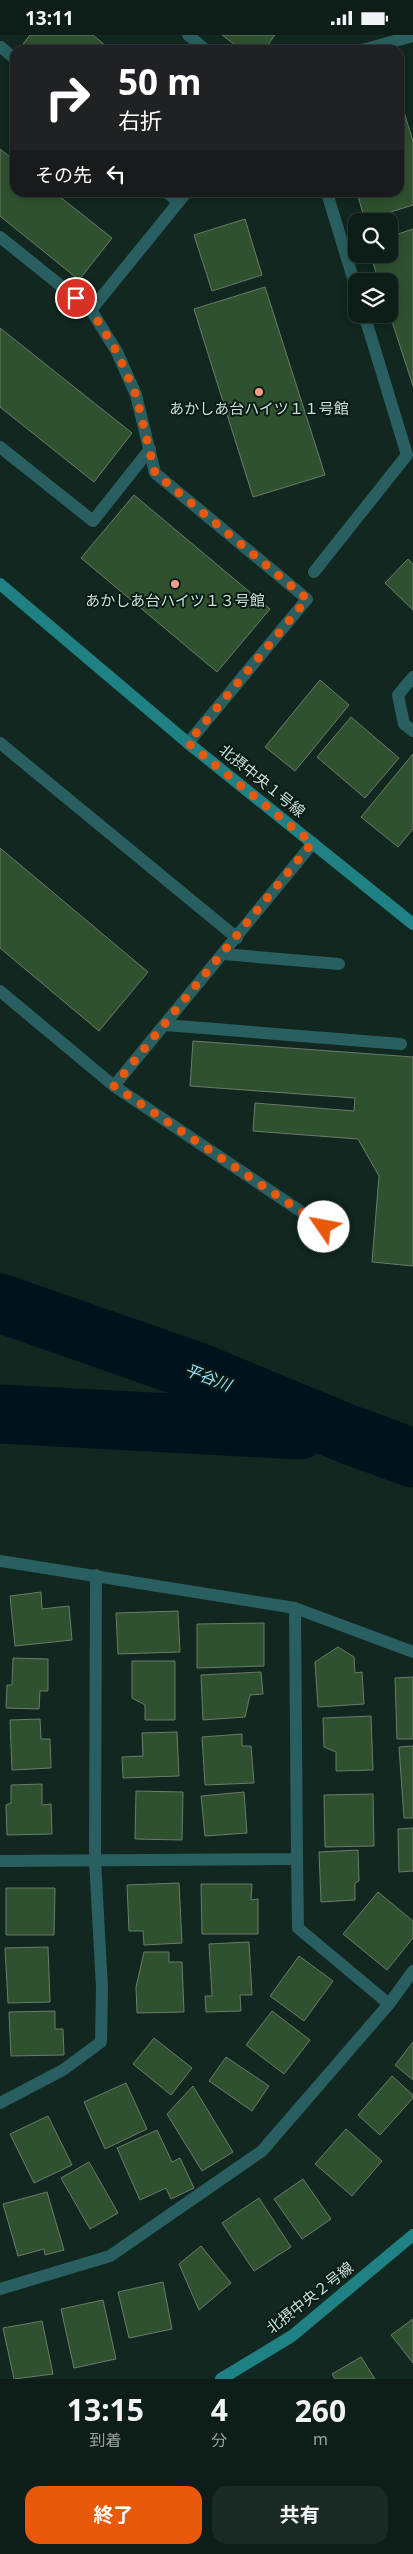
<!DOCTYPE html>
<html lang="ja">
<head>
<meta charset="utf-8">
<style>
  body { margin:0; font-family:"Noto Sans","Noto Sans JP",sans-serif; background:#1b2a25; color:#f1f3f6; height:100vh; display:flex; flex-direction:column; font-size:19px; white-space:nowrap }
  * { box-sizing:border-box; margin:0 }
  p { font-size:16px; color:#9aa2a2 }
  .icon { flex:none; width:28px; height:28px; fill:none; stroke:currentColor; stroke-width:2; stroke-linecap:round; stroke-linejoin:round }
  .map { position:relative; height:2344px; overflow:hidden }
  .details { display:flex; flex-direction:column; background:#0d1d18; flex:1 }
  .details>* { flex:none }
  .banner { position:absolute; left:10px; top:10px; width:394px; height:152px; border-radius:15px; box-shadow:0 2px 12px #0003,0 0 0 1px #2d3b37; background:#202124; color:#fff; overflow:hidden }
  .controls { position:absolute; left:348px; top:178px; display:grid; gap:10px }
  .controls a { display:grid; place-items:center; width:50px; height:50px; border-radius:10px; background:#0d1d18; box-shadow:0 2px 12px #0003,0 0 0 1px #2d3b37; font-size:25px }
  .pin { position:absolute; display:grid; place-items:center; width:42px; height:42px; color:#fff; margin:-21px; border:2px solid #fff; border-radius:50%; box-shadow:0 1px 5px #0007 }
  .me { position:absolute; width:55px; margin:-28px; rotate:303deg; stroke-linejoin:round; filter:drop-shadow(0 0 4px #0008) }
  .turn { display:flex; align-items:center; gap:18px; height:105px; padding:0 25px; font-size:22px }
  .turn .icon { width:65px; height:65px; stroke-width:2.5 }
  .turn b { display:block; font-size:35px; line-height:42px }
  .then { display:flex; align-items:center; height:48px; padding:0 25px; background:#0003; gap:10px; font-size:19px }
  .eta { display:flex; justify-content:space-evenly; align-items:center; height:85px; text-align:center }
  .eta b { font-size:30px; font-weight:700; line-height:35px }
  .cta { display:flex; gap:10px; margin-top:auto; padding:10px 25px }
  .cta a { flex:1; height:58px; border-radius:15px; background:#ea580c; color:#fff; font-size:20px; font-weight:700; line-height:58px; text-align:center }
  .cta a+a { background:#1b2a25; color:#f1f3f6 }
  .status { display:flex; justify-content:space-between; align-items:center; height:35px; padding:0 25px; background:#0d1d18; direction:ltr }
  .status svg { height:14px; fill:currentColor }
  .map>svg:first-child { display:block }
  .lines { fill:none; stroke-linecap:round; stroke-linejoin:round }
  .river { stroke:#00121b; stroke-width:59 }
  .building { fill:#305130; stroke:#6b7b6a }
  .lane { stroke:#295f60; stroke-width:12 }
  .street { stroke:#295f60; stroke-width:12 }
  .secondary { stroke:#1f8184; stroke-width:12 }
  .route { stroke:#ea580c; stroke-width:9; stroke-dasharray:0 16.2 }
  .poi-dot { fill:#f49e87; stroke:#071d16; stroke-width:2 }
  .labels { text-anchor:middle; stroke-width:4; stroke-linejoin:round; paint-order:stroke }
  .poi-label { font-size:15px; fill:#d1ded9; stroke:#071d16 }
  .street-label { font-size:15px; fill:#d1ded9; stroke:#071d16 }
  .water-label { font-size:16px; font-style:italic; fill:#9bddf8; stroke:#071d16 }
</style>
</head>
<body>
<div class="status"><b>13:11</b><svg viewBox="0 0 49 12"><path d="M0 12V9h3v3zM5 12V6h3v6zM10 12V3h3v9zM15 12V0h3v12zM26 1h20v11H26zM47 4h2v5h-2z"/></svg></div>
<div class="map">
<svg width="413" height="2344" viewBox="0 0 413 2344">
  <rect width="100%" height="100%" fill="#112720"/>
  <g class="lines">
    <!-- river -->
    <g class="river">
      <polyline points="0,1268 195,1336 345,1398 413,1423"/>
      <polyline points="0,1379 300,1395"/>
    </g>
  </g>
  <!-- building -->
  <g class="building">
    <polygon points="30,0 93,0 111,15 31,15 23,9"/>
    <polygon points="222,0 275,0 264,15 242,15"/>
    <polygon points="399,61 413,106 413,170 365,185 357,158 399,158"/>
    <polygon points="0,114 15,126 15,158 55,158 112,203 79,245 0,181"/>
    <polygon points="245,184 262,240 212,256 194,200"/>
    <polygon points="413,194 413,351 389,277 389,246 379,246 370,219 389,219 389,202"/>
    <polygon points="265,252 325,440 253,462 194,274"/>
    <polygon points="0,293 132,398 94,447 0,372"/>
    <polygon points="134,460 270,574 217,637 81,523"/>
    <polygon points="408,524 413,529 413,575 385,548"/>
    <polygon points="320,645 349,670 295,736 265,712"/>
    <polygon points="351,682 399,723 365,763 317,722"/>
    <polygon points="413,719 413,794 398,812 361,782"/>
    <polygon points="0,813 148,937 99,996 0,913"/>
    <polygon points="193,1006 413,1022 413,1231 372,1227 379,1141 358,1104 253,1096 255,1068 354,1076 355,1063 190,1051"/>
    <polygon points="41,1557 42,1574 69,1571 72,1605 15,1611 10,1561"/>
    <polygon points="178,1576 180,1617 118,1619 116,1578"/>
    <polygon points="264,1588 264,1631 197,1633 197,1589"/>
    <polygon points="338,1612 354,1622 355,1638 362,1637 364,1669 318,1672 315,1627"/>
    <polygon points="13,1623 48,1624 48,1656 40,1656 39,1674 6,1673 7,1650 12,1650"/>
    <polygon points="132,1626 175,1626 175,1685 145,1685 145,1670 132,1663"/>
    <polygon points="261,1637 263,1659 250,1660 245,1682 203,1685 201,1640"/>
    <polygon points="413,1642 413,1704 397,1704 395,1643"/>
    <polygon points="371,1681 373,1735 336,1736 336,1717 324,1712 323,1683"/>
    <polygon points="40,1684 41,1704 50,1704 51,1733 12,1735 10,1685"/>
    <polygon points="177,1697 179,1741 123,1743 122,1722 143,1721 142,1698"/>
    <polygon points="242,1699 242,1711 251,1711 254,1748 205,1750 202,1702"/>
    <polygon points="413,1711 413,1783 404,1783 399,1712"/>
    <polygon points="42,1749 42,1770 51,1769 52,1799 7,1800 6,1770 11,1768 11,1750"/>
    <polygon points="136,1756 183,1757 182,1805 135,1804"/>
    <polygon points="244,1757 247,1798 205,1801 201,1761"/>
    <polygon points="373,1759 374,1811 325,1812 324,1760"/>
    <polygon points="413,1793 413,1836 399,1837 398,1794"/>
    <polygon points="358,1815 359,1846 355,1848 355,1865 321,1867 319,1817"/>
    <polygon points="179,1848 182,1908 144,1910 143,1896 129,1896 127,1850"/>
    <polygon points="201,1849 252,1849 251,1865 258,1864 258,1899 202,1899"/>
    <polygon points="6,1853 55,1853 54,1900 6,1900"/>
    <polygon points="378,1857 413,1886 413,1903 387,1935 343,1899"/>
    <polygon points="249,1907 252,1960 240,1960 241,1976 206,1977 205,1961 212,1961 209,1909"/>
    <polygon points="48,1912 50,1967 8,1968 5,1913"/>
    <polygon points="144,1917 169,1917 169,1927 182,1927 184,1977 137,1978 136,1952"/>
    <polygon points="299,1921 333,1946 304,1986 270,1961"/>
    <polygon points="55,1976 55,1994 63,1994 64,2020 11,2021 9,1977"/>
    <polygon points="272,1976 310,2005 284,2039 246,2010"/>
    <polygon points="154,2003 192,2033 171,2060 133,2029"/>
    <polygon points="413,2007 413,2045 395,2030"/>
    <polygon points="226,2022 269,2051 252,2076 209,2046"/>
    <polygon points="392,2041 413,2060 413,2063 380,2100 358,2080"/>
    <polygon points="126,2048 147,2094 105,2114 84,2067"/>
    <polygon points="193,2051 233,2117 202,2136 167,2079"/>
    <polygon points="48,2081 72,2130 34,2148 10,2099"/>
    <polygon points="346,2094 382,2126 352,2161 315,2129"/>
    <polygon points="157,2095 172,2127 180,2123 194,2153 171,2164 166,2153 140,2165 117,2113"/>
    <polygon points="89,2127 118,2178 90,2194 61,2143"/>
    <polygon points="303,2144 331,2184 302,2204 274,2164"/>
    <polygon points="47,2157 64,2215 45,2220 44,2214 18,2221 3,2169"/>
    <polygon points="259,2163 291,2212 254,2236 222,2188"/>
    <polygon points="201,2211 231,2248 199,2275 179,2229"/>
    <polygon points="163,2247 172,2294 129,2303 118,2257"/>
    <polygon points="103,2265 116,2324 74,2333 61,2274"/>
    <polygon points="413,2284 413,2328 391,2300"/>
    <polygon points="42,2286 53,2339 14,2344 3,2293"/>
    <polygon points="361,2322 375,2344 335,2344 332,2339"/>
  </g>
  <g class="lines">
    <!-- lane -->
    <g class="lane">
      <polyline points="188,0 206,15"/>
      <polyline points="1,12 15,24"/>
      <polyline points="362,15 413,1"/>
      <polyline points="168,158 178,167"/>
      <polyline points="186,158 91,275 117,317 136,360 155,438 307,564 188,708"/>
      <polyline points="327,158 356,253"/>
      <polyline points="0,202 91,275"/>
      <polyline points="0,412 93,486 150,414"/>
      <polyline points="314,537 407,420 364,279"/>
      <polyline points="0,708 237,903"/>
      <polyline points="223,919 339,929"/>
      <polyline points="0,956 114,1051 324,1192"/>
      <polyline points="165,990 401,1009"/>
      <polyline points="114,1051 313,808"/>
    </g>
    <!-- street -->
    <g class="street">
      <polyline points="413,642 398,660 404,689 413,696"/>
      <polyline points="0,1526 295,1573 413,1617"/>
      <polyline points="297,1824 298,1893 389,1969"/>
      <polyline points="0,1826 297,1824 295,1573"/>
      <polyline points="0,2068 63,2035 101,2007 102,1953 95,1825 96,1540"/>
      <polyline points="0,2254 110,2221 262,2116 389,1969 413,1936"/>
    </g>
    <!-- secondary -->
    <g class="secondary">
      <polyline points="0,549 188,708 413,889"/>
      <polyline points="221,2344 292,2301 413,2200"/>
    </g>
  </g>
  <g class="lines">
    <!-- route -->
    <polyline class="route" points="76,263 91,275 117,317 136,360 155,438 307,564 188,708 312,808 114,1051 324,1192"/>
  </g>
  <!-- markers -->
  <g class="poi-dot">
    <circle cx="259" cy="357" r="5"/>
    <circle cx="175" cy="549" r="5"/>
  </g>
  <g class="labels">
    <!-- poi labels -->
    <g class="poi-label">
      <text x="259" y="379">あかしあ台ハイツ１１号館</text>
      <text x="175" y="571">あかしあ台ハイツ１３号館</text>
    </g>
    <!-- street labels -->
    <g class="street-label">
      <text transform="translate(262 746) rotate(39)" y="5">北摂中央１号線</text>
      <text transform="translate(310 2263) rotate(-38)" y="5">北摂中央２号線</text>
    </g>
    <!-- water labels -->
    <g class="water-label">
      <text transform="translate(208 1342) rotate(21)" y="6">平谷川</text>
    </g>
  </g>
</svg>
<div class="controls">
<a><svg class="icon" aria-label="search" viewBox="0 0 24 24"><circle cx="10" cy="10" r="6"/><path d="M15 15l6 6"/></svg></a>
<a><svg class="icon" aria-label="layers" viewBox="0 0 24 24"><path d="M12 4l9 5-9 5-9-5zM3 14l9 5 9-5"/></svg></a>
</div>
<div class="pin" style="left:76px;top:263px;background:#d93025"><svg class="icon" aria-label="arrive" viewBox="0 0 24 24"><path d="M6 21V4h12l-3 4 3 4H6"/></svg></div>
<svg class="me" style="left:324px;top:1192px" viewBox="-20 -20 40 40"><circle r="19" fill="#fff"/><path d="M0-13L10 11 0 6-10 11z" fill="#ea580c"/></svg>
<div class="banner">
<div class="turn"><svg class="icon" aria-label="right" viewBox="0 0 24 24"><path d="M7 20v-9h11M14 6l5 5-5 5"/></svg><div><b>50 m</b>右折</div></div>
<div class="then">その先<svg class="icon" aria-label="left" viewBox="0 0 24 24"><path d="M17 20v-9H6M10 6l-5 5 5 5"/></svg></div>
</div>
</div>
<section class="details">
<div class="eta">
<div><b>13:15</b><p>到着</p></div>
<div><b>4</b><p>分</p></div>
<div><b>260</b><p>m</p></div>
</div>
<div class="cta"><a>終了</a><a>共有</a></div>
</section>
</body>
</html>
